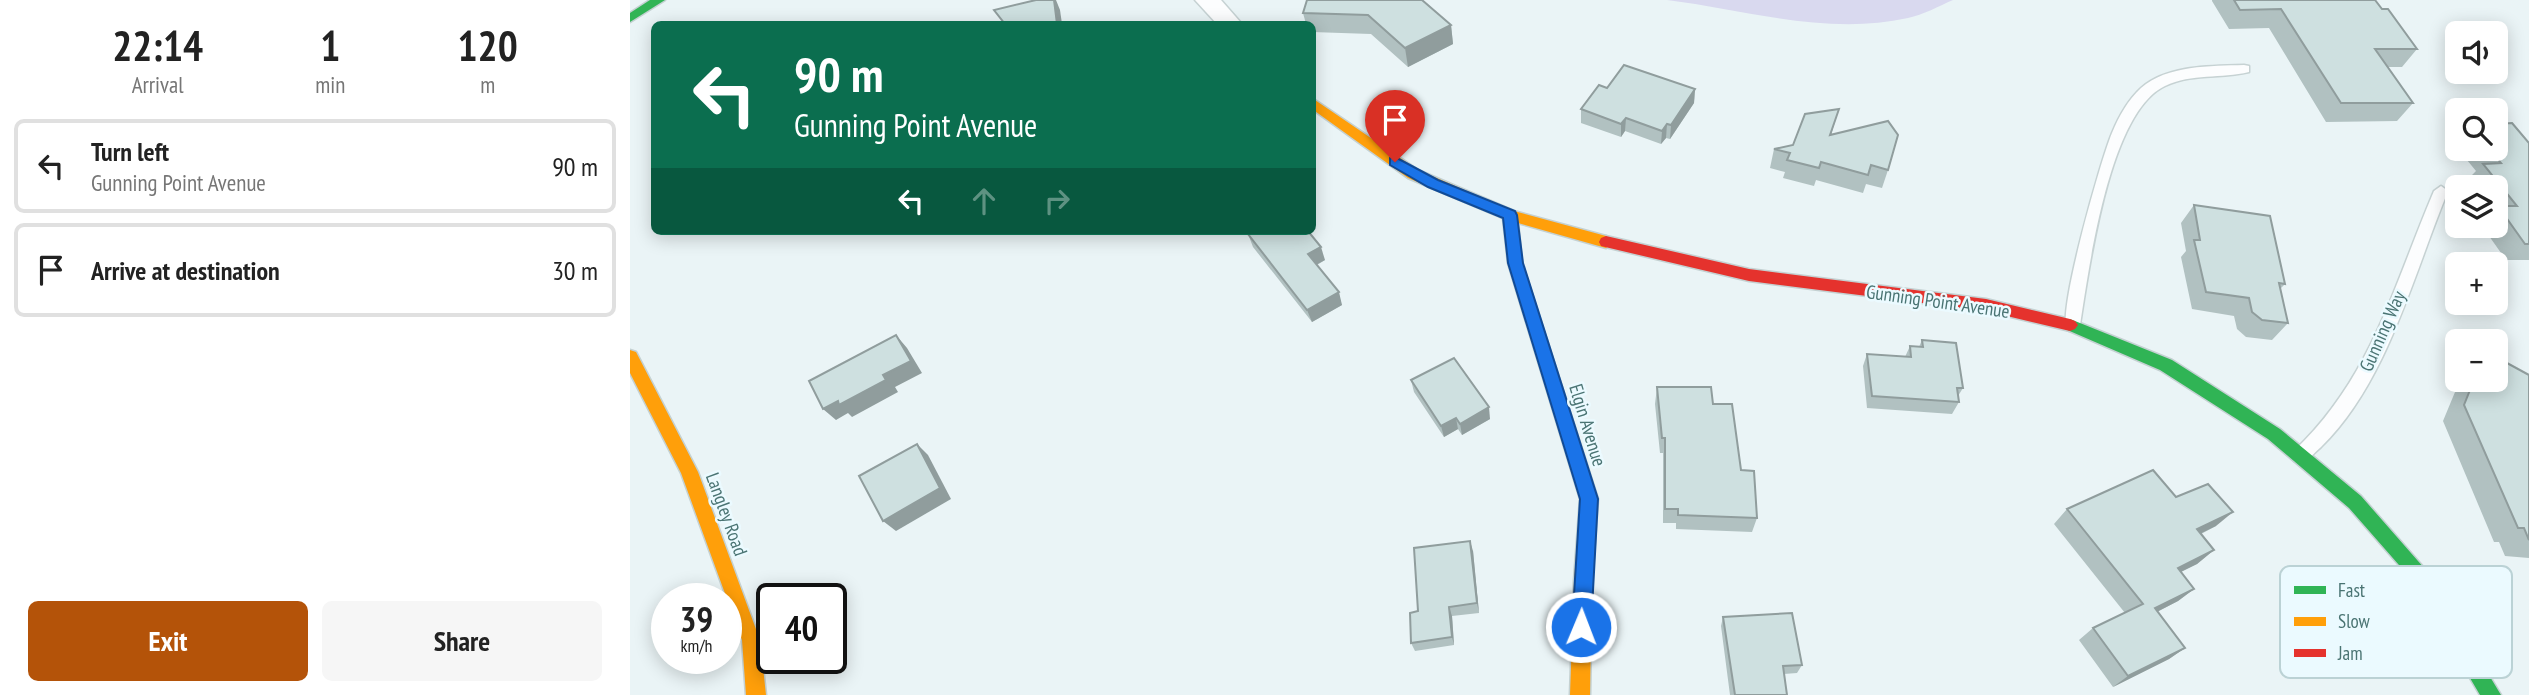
<!DOCTYPE html>
<html lang="en">
<head>
<meta charset="utf-8">
<style>
  body { margin:0; font-family:"PT Sans Narrow",sans-serif; background:#f6f6f6; color:#222; height:100vh; display:flex; flex-direction:column; font-size:26px; white-space:nowrap }
  * { box-sizing:border-box; margin:0 }
  p { font-size:23px; color:#767676 }
  .icon { flex:none; width:38px; height:38px; fill:none; stroke:currentColor; stroke-width:2; stroke-linecap:round; stroke-linejoin:round }
  .map { position:relative; flex:1; overflow:hidden }
  .details { display:flex; flex-direction:column; background:#fff; width:630px }
  .details>* { flex:none }
  .banner { position:absolute; left:21px; top:21px; width:665px; height:214px; border-radius:10px; box-shadow:0 4px 18px #0003; background:#0b6e4f; color:#fff; overflow:hidden }
  .tools { position:absolute; left:1815px; top:21px; display:grid; gap:14px }
  .tools a { display:grid; place-items:center; width:63px; height:63px; border-radius:10px; background:#fff; box-shadow:0 4px 18px #0003; font-size:35px }
  .speed { position:absolute; left:21px; top:583px; display:flex; gap:14px; font-size:35px; font-weight:700; text-align:center }
  .speed>* { display:grid; place-content:center; width:91px; height:91px; border-radius:50%; background:#fff; box-shadow:0 4px 18px #0003; line-height:1 }
  .speed small { font-size:18px; font-weight:400 }
  .speed .limit { border:4px solid #111; border-radius:10px; background:#fff; color:#111 }
  .pin { position:absolute; display:grid; place-items:center; width:60px; height:60px; color:#fff; margin:-72px -30px; border-radius:50% 50% 50% 0; rotate:-45deg; box-shadow:0 0 7px #0007 }
  .pin .icon { rotate:45deg }
  .me { position:absolute; width:77px; margin:-38px; rotate:1deg; stroke-linejoin:round; filter:drop-shadow(0 0 5px #0008) }
  .turn { display:flex; align-items:center; gap:24px; height:147px; padding:0 28px; font-size:32px }
  .turn .icon { width:91px; height:91px; stroke-width:2.5 }
  .turn b { display:block; font-size:49px; line-height:60px }
  .lanes { display:flex; align-items:center; height:66px; padding:0 28px; background:#0003; justify-content:center; gap:35px; direction:ltr }
  .lanes .off { opacity:.35 }
  .eta { display:flex; justify-content:space-evenly; align-items:center; height:119px; text-align:center }
  .eta b { font-size:42px; font-weight:800; line-height:49px }
  .primary-button { display:flex; gap:14px; margin-top:auto; padding:14px 28px }
  .primary-button a { flex:1; height:80px; border-radius:10px; background:#b45309; color:#fff; font-size:28px; font-weight:800; line-height:80px; text-align:center }
  .primary-button a+a { background:#f6f6f6; color:#222 }
  ul { padding:0; list-style:none }
  li { display:flex; align-items:center; gap:21px; height:94px; margin:0 14px 10px; padding:0 14px; border:4px solid #e0e0e0; border-radius:10px }
  li div { flex:1 }
  li b { display:block; font-size:26px }
  li em { font-style:normal }
  main { display:flex; flex:1; min-height:0 }
  .map>svg:first-child { display:block }
  .green { fill:#d9d9ef }
  .lines { fill:none; stroke-linecap:round; stroke-linejoin:round }
  .lane-casing { stroke:#c6d2d3; stroke-width:3 }
  .street-casing { stroke:#c6d2d3; stroke-width:3 }
  .fast-casing { stroke:#c4d1d2; stroke-width:3 }
  .slow-casing { stroke:#c4d1d2; stroke-width:3 }
  .jam-casing { stroke:#c4d1d2; stroke-width:3 }
  .lane { fill:#fcfdfe; fill-rule:evenodd }
  .street { fill:#fcfdfe; fill-rule:evenodd }
  .fast { fill:#30b455; fill-rule:evenodd }
  .slow { fill:#ff9f0a; fill-rule:evenodd }
  .jam { fill:#e5322d; fill-rule:evenodd }
  .wall { fill:#b1c1c1 }
  .shaded-wall { fill:#909d9d }
  .building { fill:#cee0e0; stroke:#909d9d; stroke-width:2 }
  .route { fill:#1a73e8; stroke:#114b97; stroke-width:2 }
  .labels { text-anchor:middle; stroke-width:5; stroke-linejoin:round; paint-order:stroke }
  .street-label { font-size:19px; fill:#4a7473; stroke:#ebfaff }
  .key { fill:#ebfaff; stroke:#bbd2d5; stroke-width:2 }
  .key-label { font-size:19px; fill:#4a7473 }
</style>
</head>
<body>
<main>
<section class="details">
<div class="eta">
<div><b>22:14</b><p>Arrival</p></div>
<div><b>1</b><p>min</p></div>
<div><b>120</b><p>m</p></div>
</div>
<ul>
<li><svg class="icon" aria-label="left" viewBox="0 0 24 24"><path d="M17 20v-9H6M10 6l-5 5 5 5"/></svg><div><b>Turn left</b><p>Gunning Point Avenue</p></div><em>90 m</em></li>
<li><svg class="icon" aria-label="arrive" viewBox="0 0 24 24"><path d="M6 21V4h12l-3 4 3 4H6"/></svg><div><b>Arrive at destination</b></div><em>30 m</em></li>
</ul>
<div class="primary-button"><a>Exit</a><a>Share</a></div>
</section>
<div class="map">
<svg width="1899" height="695" viewBox="0 0 1899 695">
  <rect width="100%" height="100%" fill="#eaf4f6"/>
  <!-- green -->
  <path class="green" d="M1037,0H1323C1309,6 1293,15 1278,18C1197,36 1117,10 1037,0Z"/>
  <g class="lines">
    <defs>
      <g id="lane">
        <path d="M1614,65L1619,66V72C1591,79 1562,73 1535,86C1479,112 1459,268 1450,325L1447,329H1437C1428,310 1471,159 1482,133C1489,116 1498,100 1511,88C1537,65 1581,66 1614,65Z"/>
        <path d="M1811,186L1818,191C1783,275 1757,383 1691,447C1684,453 1679,460 1670,463L1664,461L1662,456L1664,451C1742,377 1763,287 1804,191Z"/>
      </g>
      <polygon id="street" points="565,0 591,0 612,24 587,24"/>
      <g id="fast">
        <polygon points="20,0 35,0 0,22 0,13"/>
        <polygon points="1440,319 1542,360 1650,429 1731,496 1795,569 1871,695 1850,695 1783,581 1719,508 1638,439 1530,370 1435,329 1432,325 1435,321"/>
      </g>
      <g id="slow">
        <polygon points="682,98 788,170 884,211 976,236 983,242 976,248 888,223 892,263 968,499 962,581 960,695 940,695 944,581 950,499 878,263 873,218 778,178 682,109"/>
        <polygon points="0,350 6,352 68,472 130,640 136,695 116,695 112,640 51,473 0,373"/>
      </g>
      <polygon id="jam" points="976,236 1119,269 1356,299 1440,319 1445,321 1448,325 1445,329 1440,331 1356,311 1119,281 971,246 969,242 971,238"/>
    </defs>
    <!-- lane casing -->
    <use href="#lane" class="lane-casing"/>
    <!-- street casing -->
    <use href="#street" class="street-casing"/>
    <!-- fast casing -->
    <use href="#fast" class="fast-casing"/>
    <!-- slow casing -->
    <use href="#slow" class="slow-casing"/>
    <!-- jam casing -->
    <use href="#jam" class="jam-casing"/>
    <!-- lane -->
    <use href="#lane" class="lane"/>
    <!-- street -->
    <use href="#street" class="street"/>
    <!-- fast -->
    <use href="#fast" class="fast"/>
    <!-- slow -->
    <use href="#slow" class="slow"/>
    <!-- jam -->
    <use href="#jam" class="jam"/>
  </g>
  <!-- wall -->
  <g class="wall">
    <polygon points="677,0 821,25 823,44 778,67 741,34 682,32 682,24 676,24 673,13"/>
    <polygon points="1582,0 1745,0 1787,49 1772,67 1758,67 1783,103 1767,121 1696,122 1639,28 1599,29 1582,1"/>
    <polygon points="977,88 1065,89 1064,103 1040,139 1036,138 1031,144 995,131 991,137 951,123 951,109"/>
    <polygon points="1209,109 1201,135 1258,170 1252,188 1236,184 1233,193 1186,180 1184,186 1153,178 1155,172 1140,168 1144,149 1163,145"/>
    <polygon points="1899,143 1899,260 1876,260 1852,226 1866,226 1866,187 1841,187 1836,181 1846,171 1828,149 1866,149"/>
    <polygon points="1564,205 1655,284 1650,289 1658,323 1642,340 1616,337 1607,329 1604,316 1562,309 1551,257 1556,251 1551,223"/>
    <polygon points="618,234 695,260 687,265 712,305 682,322 623,247"/>
    <polygon points="1292,340 1333,388 1328,396 1329,402 1322,414 1237,408 1233,366 1237,354 1275,357 1280,346 1289,347"/>
    <polygon points="1899,375 1899,558 1875,556 1869,542 1864,542 1813,421 1830,380 1866,380"/>
    <polygon points="781,380 860,419 832,435 828,429 814,437 784,392"/>
    <polygon points="1027,387 1083,404 1111,470 1127,518 1122,532 1046,529 1046,523 1033,523 1033,453 1030,453 1025,404"/>
    <polygon points="1546,497 1586,526 1571,534 1584,550 1567,564 1551,572 1564,589 1548,601 1527,612 1555,648 1539,659 1483,687 1449,640 1463,628 1495,613 1424,524 1437,509"/>
    <polygon points="843,551 849,613 822,616 824,645 785,651 781,643 788,611"/>
    <polygon points="1093,617 1172,665 1167,673 1154,674 1157,695 1100,695 1091,626"/>
  </g>
  <!-- shaded-wall -->
  <g class="shaded-wall">
    <polygon points="424,0 426,0 430,10 432,24 427,24"/>
    <polygon points="821,25 823,44 778,67 775,48"/>
    <polygon points="1065,89 1064,103 1040,139 1041,125"/>
    <polygon points="996,118 995,131 991,137 991,124"/>
    <polygon points="1037,124 1036,138 1031,144 1032,131"/>
    <polygon points="691,247 695,260 682,267 678,254"/>
    <polygon points="709,292 712,305 682,322 677,310"/>
    <polygon points="266,335 277,348 292,373 265,387 268,392 222,417 218,413 206,420 193,409 253,375"/>
    <polygon points="859,407 860,419 832,435 830,424"/>
    <polygon points="826,418 828,429 814,437 811,426"/>
    <polygon points="287,444 298,455 321,499 266,531 253,521"/>
    <polygon points="1603,512 1586,526 1551,543 1567,529"/>
    <polygon points="840,541 843,551 849,613 847,603"/>
    <polygon points="1584,550 1567,564 1532,581 1548,568"/>
    <polygon points="1564,589 1548,601 1509,621 1525,608"/>
    <polygon points="819,607 822,616 824,645 822,637"/>
    <polygon points="1555,648 1539,659 1483,687 1498,676"/>
  </g>
  <!-- building -->
  <g class="building">
    <polygon points="406,0 424,0 427,24 375,24 364,10"/>
    <polygon points="677,0 792,0 821,25 775,48 738,15 673,13"/>
    <polygon points="1604,0 1745,0 1752,9 1758,9 1787,49 1745,49 1783,103 1711,103 1651,9 1610,10"/>
    <polygon points="994,65 1065,89 1041,125 1037,124 1032,131 996,118 991,124 951,109 969,85 977,88"/>
    <polygon points="1209,109 1200,135 1258,121 1268,135 1258,170 1241,165 1238,175 1191,162 1189,168 1157,160 1160,153 1144,149 1163,145 1175,114"/>
    <polygon points="1882,123 1899,143 1899,244 1895,244 1868,206 1887,206 1853,164 1871,163 1859,149 1866,149 1866,124"/>
    <polygon points="1564,205 1640,216 1655,284 1649,283 1658,323 1632,320 1622,312 1619,298 1576,292 1564,240 1570,240"/>
    <polygon points="623,231 678,231 691,247 678,254 709,292 677,310 618,234"/>
    <polygon points="266,335 281,361 253,375 256,380 209,405 208,401 193,409 179,381"/>
    <polygon points="1292,340 1326,343 1333,388 1327,388 1329,402 1242,396 1237,354 1281,357 1280,346 1293,347"/>
    <polygon points="1866,357 1899,375 1899,540 1894,528 1888,528 1834,405 1844,380 1866,380"/>
    <polygon points="824,358 859,407 830,424 826,418 811,426 781,380"/>
    <polygon points="1027,387 1081,387 1083,404 1102,404 1111,470 1124,471 1127,518 1048,515 1048,509 1035,509 1035,438 1032,438"/>
    <polygon points="287,444 310,488 253,521 229,476"/>
    <polygon points="1523,470 1546,497 1578,484 1603,512 1567,529 1584,550 1548,568 1564,589 1525,608 1555,648 1498,676 1463,628 1513,604 1437,509"/>
    <polygon points="840,541 847,603 819,607 822,637 781,643 780,613 788,611 784,548"/>
    <polygon points="1162,613 1172,665 1153,666 1157,695 1105,695 1093,617"/>
  </g>
  <!-- route -->
  <polygon class="route" points="765,157 808,180 885,211 887,215 893,263 968,499 961,627 958,633 951,636 945,633 942,627 950,499 878,263 873,218 798,187 760,165 760,158"/>
  <g class="labels">
    <!-- street labels -->
    <g class="street-label">
      <text transform="translate(1308 301) rotate(8)" y="7">Gunning Point Avenue</text>
      <text transform="translate(1752 331) rotate(-66)" y="7">Gunning Way</text>
      <text transform="translate(958 425) rotate(73)" y="7">Elgin Avenue</text>
      <text transform="translate(97 514) rotate(70)" y="7">Langley Road</text>
    </g>
  </g>
  <!-- legend -->
  <rect x="1650" y="566" width="232" height="112" rx="10" class="key"/>
  <rect x="1664" y="586" width="32" height="8" fill="#30b455"/>
  <rect x="1664" y="617" width="32" height="9" fill="#ff9f0a"/>
  <rect x="1664" y="649" width="32" height="8" fill="#e5322d"/>
  <g class="key-label">
    <text x="1708" y="597">Fast</text>
    <text x="1708" y="628">Slow</text>
    <text x="1708" y="660">Jam</text>
  </g>
</svg>
<div class="tools">
<a><svg class="icon" aria-label="sound" viewBox="0 0 24 24"><path d="M4 9h4l5-4v14l-5-4H4zM17 9q2 3 0 6"/></svg></a>
<a><svg class="icon" aria-label="search" viewBox="0 0 24 24"><circle cx="10" cy="10" r="6"/><path d="M15 15l6 6"/></svg></a>
<a><svg class="icon" aria-label="layers" viewBox="0 0 24 24"><path d="M12 4l9 5-9 5-9-5zM3 14l9 5 9-5"/></svg></a>
<a>+</a>
<a>−</a>
</div>
<div class="speed"><div>39<small>km/h</small></div><div class="limit">40</div></div>
<div class="pin" style="left:765px;top:162px;background:#d93025"><svg class="icon" aria-label="arrive" viewBox="0 0 24 24"><path d="M6 21V4h12l-3 4 3 4H6"/></svg></div>
<svg class="me" style="left:951px;top:627px" viewBox="-20 -20 40 40"><circle r="17" fill="#1a73e8" stroke="#fff" stroke-width="3"/><path d="M0-11L8 9 0 5-8 9z" fill="#fff"/></svg>
<div class="banner">
<div class="turn"><svg class="icon" aria-label="left" viewBox="0 0 24 24"><path d="M17 20v-9H6M10 6l-5 5 5 5"/></svg><div><b>90 m</b>Gunning Point Avenue</div></div>
<div class="lanes"><svg class="icon" aria-label="left" viewBox="0 0 24 24"><path d="M17 20v-9H6M10 6l-5 5 5 5"/></svg><svg class="icon off" aria-label="ahead" viewBox="0 0 24 24"><path d="M12 20V5M6 11l6-6 6 6"/></svg><svg class="icon off" aria-label="right" viewBox="0 0 24 24"><path d="M7 20v-9h11M14 6l5 5-5 5"/></svg></div>
</div>
</div>
</main>
</body>
</html>
